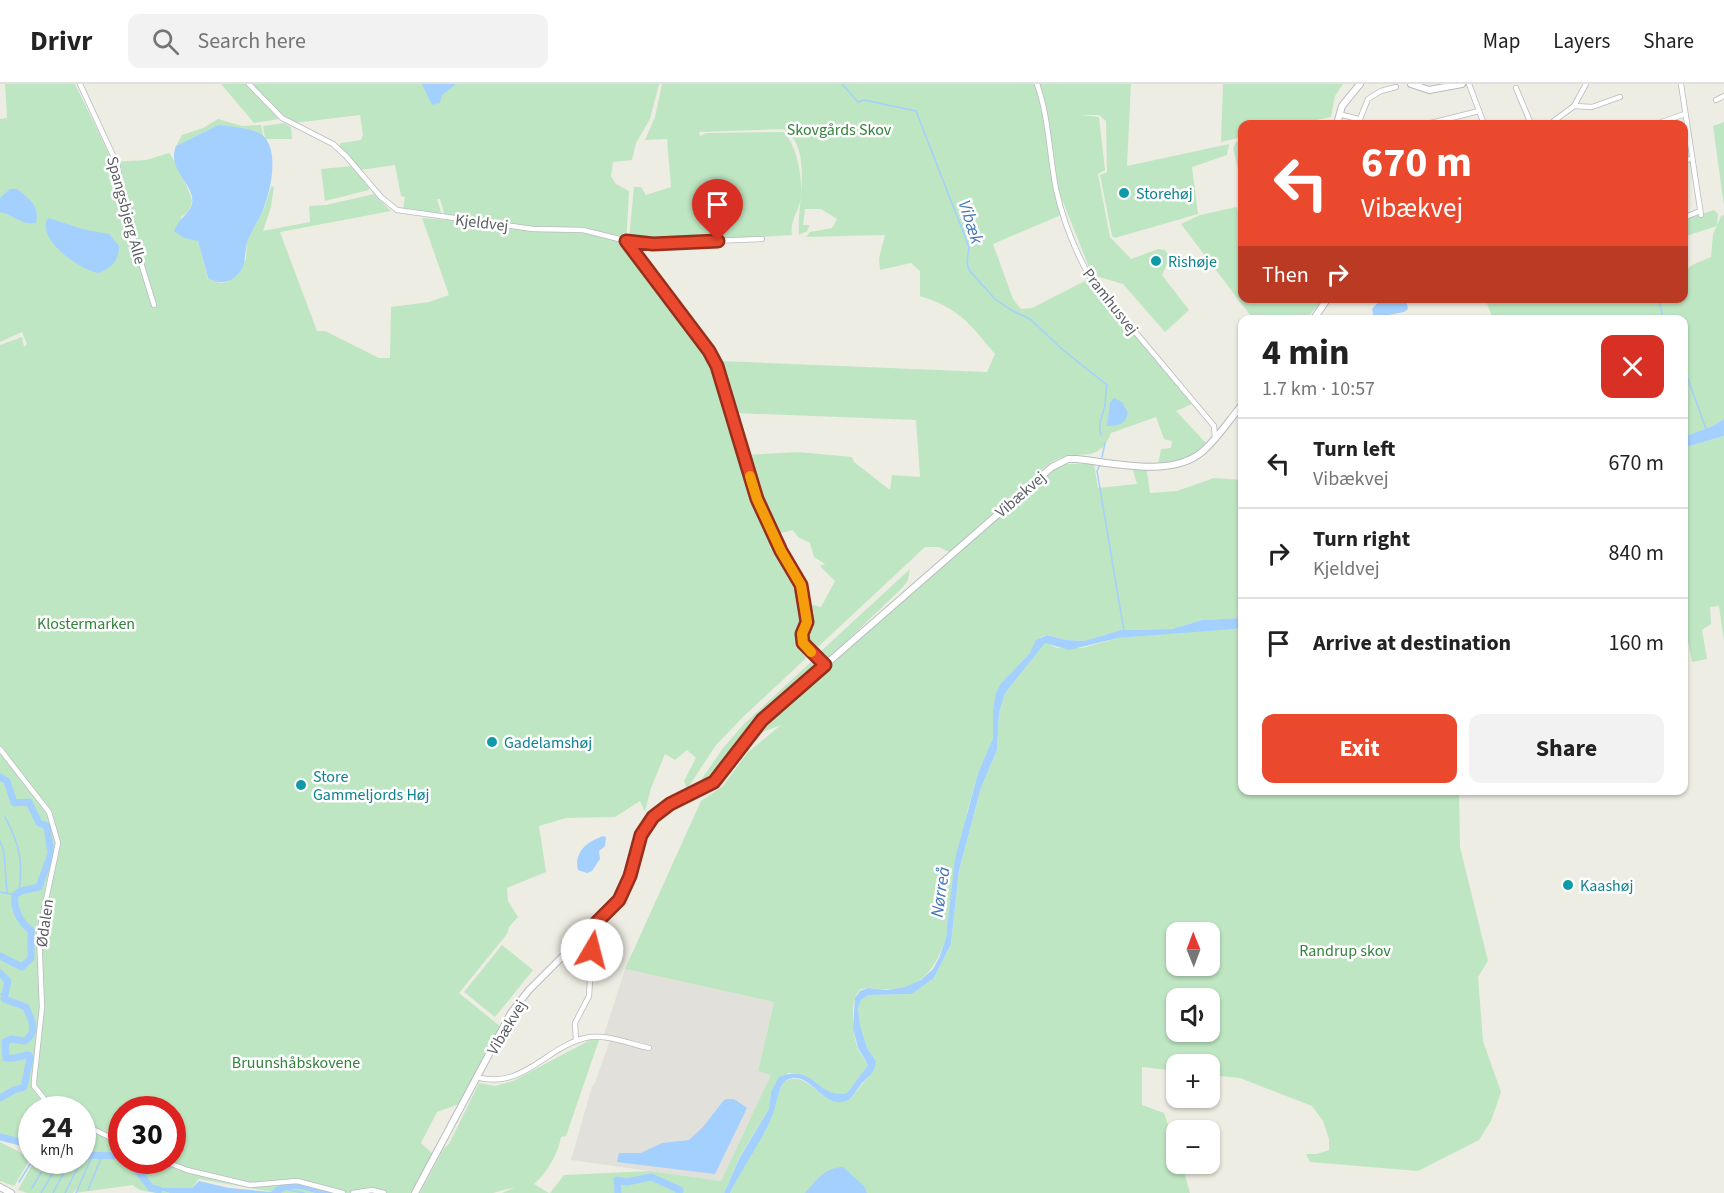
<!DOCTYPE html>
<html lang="en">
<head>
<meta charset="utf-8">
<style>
  body { margin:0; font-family:"Source Sans 3",sans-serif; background:#f2f2f2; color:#222; height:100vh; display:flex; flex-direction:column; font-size:22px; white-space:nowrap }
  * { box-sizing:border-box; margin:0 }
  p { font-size:20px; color:#767676 }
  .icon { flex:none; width:33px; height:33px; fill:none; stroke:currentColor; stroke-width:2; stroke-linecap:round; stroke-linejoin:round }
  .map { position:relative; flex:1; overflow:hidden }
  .side { position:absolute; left:1238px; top:231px; width:450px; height:480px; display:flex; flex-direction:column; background:#fff; border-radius:12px; box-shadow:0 2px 4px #0004 }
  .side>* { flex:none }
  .banner { position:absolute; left:1238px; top:36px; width:450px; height:183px; border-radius:12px; box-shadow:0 2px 4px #0004; background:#ea492d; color:#fff; overflow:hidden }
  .needle { width:39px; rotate:359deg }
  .buttons { position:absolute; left:1166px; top:838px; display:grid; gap:12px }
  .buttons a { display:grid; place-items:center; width:54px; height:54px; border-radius:12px; background:#fff; box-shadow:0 2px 4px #0004; font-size:30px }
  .speed { position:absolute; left:18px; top:1012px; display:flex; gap:12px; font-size:30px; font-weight:700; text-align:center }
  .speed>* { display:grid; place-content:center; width:78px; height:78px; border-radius:50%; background:#fff; box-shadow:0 2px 4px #0004; line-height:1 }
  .speed small { font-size:15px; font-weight:400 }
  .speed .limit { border:9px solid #d22; background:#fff; color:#111 }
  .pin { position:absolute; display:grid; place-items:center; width:51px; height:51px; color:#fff; margin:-62px -26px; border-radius:50% 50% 50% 0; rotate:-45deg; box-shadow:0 0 6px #0007 }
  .pin .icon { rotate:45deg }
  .me { position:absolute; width:66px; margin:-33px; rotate:8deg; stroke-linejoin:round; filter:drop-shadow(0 0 4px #0008) }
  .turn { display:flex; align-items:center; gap:21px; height:126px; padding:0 24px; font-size:27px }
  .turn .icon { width:78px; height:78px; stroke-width:2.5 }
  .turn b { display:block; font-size:42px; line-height:51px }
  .then { display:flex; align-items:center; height:57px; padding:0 24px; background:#0003; gap:12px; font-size:22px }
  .round { display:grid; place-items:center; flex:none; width:63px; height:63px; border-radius:12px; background:#f2f2f2 }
  .summary { display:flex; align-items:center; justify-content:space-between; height:102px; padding:0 24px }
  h1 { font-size:36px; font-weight:700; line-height:45px }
  .cta { display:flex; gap:12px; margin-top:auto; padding:12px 24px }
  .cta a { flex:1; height:69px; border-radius:12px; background:#ea492d; color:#fff; font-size:24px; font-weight:700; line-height:69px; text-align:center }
  .cta a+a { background:#f2f2f2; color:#222 }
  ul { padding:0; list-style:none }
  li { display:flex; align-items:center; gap:18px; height:90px; padding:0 24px; border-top:2px solid #e0e0e0 }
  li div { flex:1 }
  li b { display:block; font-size:22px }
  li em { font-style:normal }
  header { display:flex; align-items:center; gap:36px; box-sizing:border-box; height:84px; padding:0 30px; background:#fff; border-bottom:2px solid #e0e0e0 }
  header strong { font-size:28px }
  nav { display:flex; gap:33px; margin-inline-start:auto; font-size:21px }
  .search { width:420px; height:54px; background:#f2f2f2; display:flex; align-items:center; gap:15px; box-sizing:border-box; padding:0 21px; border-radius:12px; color:#767676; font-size:22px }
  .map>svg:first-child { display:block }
  .industrial { fill:#e2e0db }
  .green { fill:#bfe6c2; fill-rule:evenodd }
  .water { fill:#a3d0ff }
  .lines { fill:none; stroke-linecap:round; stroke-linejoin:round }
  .stream { stroke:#a3d0ff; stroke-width:1.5 }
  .river { stroke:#a3d0ff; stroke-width:7 }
  .minor-casing { stroke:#b8bbc0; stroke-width:6 }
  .tertiary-casing { stroke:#b8bbc0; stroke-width:8 }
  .minor { stroke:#fff; stroke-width:4.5 }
  .tertiary { stroke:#fff; stroke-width:6 }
  .route-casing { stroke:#982f1d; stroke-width:15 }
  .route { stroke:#ea492d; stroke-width:10 }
  .slow { stroke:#f59e0b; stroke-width:10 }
  .culture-dot { fill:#0f9aa8; stroke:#fff; stroke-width:2 }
  .labels { text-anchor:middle; stroke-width:5; stroke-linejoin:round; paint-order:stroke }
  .park-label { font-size:16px; fill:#33833d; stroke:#fff }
  .culture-label { font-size:16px; fill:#0d838f; stroke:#fff; text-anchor:start }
  .street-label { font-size:16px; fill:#5b5f64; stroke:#fff }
  .water-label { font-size:18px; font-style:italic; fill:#4174bb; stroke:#fff }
</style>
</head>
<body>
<header>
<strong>Drivr</strong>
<div class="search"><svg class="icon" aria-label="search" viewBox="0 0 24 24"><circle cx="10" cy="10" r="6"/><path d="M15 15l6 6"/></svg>Search here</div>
<nav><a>Map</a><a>Layers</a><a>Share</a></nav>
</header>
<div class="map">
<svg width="1724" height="1109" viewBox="0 0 1724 1109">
  <rect width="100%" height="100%" fill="#eeede3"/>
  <!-- industrial -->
  <polygon class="industrial" points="625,885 774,918 758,987 772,990 721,1097 571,1076 592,1002 595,999 611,953 604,951"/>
  <!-- green -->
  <g class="green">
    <path d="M5,0H75L113,78L146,76L169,69C173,72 192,111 192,117C191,125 187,129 181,133L184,154L198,156L208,196V194L220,199L228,198L246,175L247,157L265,122L271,103L274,102L271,123L263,147L310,138L309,122L326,121L374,110L391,127L280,148L317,247H325L379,274H390L391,223L429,218L449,211L422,134L446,136L440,115H437L442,131L403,125L405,113L401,112L395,81L360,86L339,62L341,59L361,56L363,51L360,31L294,39L269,20L252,0H659L650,35L636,59L632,76L613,78L611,92L616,100L629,107L626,161L712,277L755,418L776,471L809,520L821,523L835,497L820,482L825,480L814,473L810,459L798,453L793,446L777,450L758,414L744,371L798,368L852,373L854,378L890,406L892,391L920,393L916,336L733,329L719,277L987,288L995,270C970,240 959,224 920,212V187L911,179L880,186L879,174L885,151L806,153L810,148L832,144L837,135L821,125H805L803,141H810L807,147L799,151C796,122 815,64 783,45L699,48L700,52L706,49L783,48C798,59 806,107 798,124C795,132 790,141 792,151L647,159L629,155L634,103H641L646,111L671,103L667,55L645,56L655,33L662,0H1035L1047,49L1061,131L993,160L1013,215L1021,225L1032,224L1087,196L1092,199L1192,320L1176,327L1206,359L1185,377L1158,380L1161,365L1171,364L1172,357L1164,355L1156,333L1111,349C1100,377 1085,368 1063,373C1058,374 1051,379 1046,382L949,468L939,463H925L744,632L716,661L687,705L684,697L696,674L687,666L675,676L665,670L651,704L645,728L640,717L615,733L566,734L539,742L546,788L507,804L508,817L518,833L509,843L507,850L459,909L501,943L459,1020L437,1028L421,1059L433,1070L412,1109H278L199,1095L192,1104L154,1105L170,1109C157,1109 140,1109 133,1101L75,1109L77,1104L73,1109H27L18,1106L34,1077H82V1026H32L31,1063L0,1054V261L22,253L24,263L27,260L22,248L0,258V35L7,34ZM122,1026H172V1077H122Z"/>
    <polygon points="221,0 247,0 279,35 254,39"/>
    <polygon points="1039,0 1131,0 1127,82 1229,60 1227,71 1192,83 1198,130 1115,154 1112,152 1100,91 1107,88 1106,37 1099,31 1080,31 1099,33 1105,86 1098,90 1110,153 1131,175 1158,165 1165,166 1170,173 1162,191 1189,226 1165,248 1123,200 1092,191 1058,105 1049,36"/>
    <polygon points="1223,0 1343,0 1335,12 1331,33 1296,40 1242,40 1242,53 1221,58"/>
    <polygon points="218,35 242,42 261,41 264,55 259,50 218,41 176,62 182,51 203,44"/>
    <polygon points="1724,38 1724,122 1713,42"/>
    <polygon points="284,39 291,43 292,55 265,55 263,42"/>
    <polygon points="1242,57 1242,123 1238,124 1239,89 1233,64 1236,58"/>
    <polygon points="352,82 369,101 369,106 325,117 321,85"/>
    <polygon points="1236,123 1242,131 1242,214 1324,215 1306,235 1253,235 1181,140 1200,131"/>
    <polygon points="1714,126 1718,130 1717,141 1721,132 1724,131 1724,335 1713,342 1683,353 1683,236 1493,235 1486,217 1493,214 1683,214 1683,189 1692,181 1711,173 1713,150 1717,142 1683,153 1683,136"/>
    <polygon points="1724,352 1724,557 1719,522 1710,523 1711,540 1702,546 1707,575 1692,578 1687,551 1683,550 1683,364"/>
    <path d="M1065,380H1094L1098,404L1137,400L1132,383L1149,385L1147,388L1150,409L1177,407L1214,394L1242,396V534L1202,536L1172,545L1121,546L1084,557L1066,556L1047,551L1041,553L1030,569L1001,599L993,626V654L978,689L967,728L946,854C935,885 921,908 883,905C876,905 867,902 860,906C849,914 853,953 858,965C860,970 865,976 868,981L847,1009C820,1016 818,987 788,989L771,1008L769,1025L740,1072L724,1109H550L564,1091L650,1087L721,1097L771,991L758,987L774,918L625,885L701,717L723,702L747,669L781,641L755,651L823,587L1055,385Z"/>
    <polygon points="910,485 908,496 903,503 827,576 818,570"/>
    <path d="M1242,543V706L1459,707L1460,763L1488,877L1478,893L1483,957L1501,1008L1491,1037L1479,1056L1418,1087L1310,1078L1306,1070H1317L1329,1066V1055L1323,1037L1312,1022L1240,994L1209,991V981H1176V987L1142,983V1021L1164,1029L1176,1064V1080H1182L1190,1109H730L784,998C803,986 816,1010 832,1017L852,1014C860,1000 872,993 876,977L867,964L860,941L858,924L861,916L869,911L912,910L934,894L951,860L959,786L981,704L997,666L999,629L1005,609L1045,558L1057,564H1082L1118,554ZM1176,849H1209V882H1176ZM1176,915H1209V948H1176Z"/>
    <polygon points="814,575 819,580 762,632 713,692 696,703 724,663 743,641"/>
    <polygon points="502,861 533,886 495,933 464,908"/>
    <path d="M590,956H599L566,1052L561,1053C558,1070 547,1089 534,1100L549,1109H502L515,1103L493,1109H420L444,1064L449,1060L479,999L495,1002L513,997Z"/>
    <polygon points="0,1058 31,1074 14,1102 0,1097"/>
  </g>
  <!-- water -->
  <g class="water">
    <polygon points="422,0 456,0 442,11 440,19 432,21"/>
    <path d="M218,41C229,42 248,44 259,49C281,61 271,105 264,123C260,135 252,145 248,156C243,169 248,181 237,191C228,200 219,200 208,194L198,157L184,154L174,147C178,135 190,129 192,120C196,101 166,86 176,62Z"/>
    <path d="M10,105H17C30,115 40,122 36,139C23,142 12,130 0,128V114Z"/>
    <path d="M48,134L86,146L109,150L119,162C119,176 113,183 99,189C81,187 35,155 48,134Z"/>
    <polygon points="1382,214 1406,215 1408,225 1404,228 1374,234 1372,225"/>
    <path d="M1114,314L1122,318L1128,329C1125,340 1119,342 1107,342L1110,318Z"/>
    <polygon points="1724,335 1724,352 1683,364 1683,353 1713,342"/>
    <path d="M1242,534V543L1233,545L1118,554L1069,566L1045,559L1005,609L999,629L997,666L981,704L959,786L951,860L934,894L912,910L869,911L861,916L858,924L860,941L867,964L876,977C875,991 866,993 859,1003C856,1006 854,1012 851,1014C825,1032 813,987 789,995C778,998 777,1022 772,1032C762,1057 743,1083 730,1109H724L740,1073L769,1025L771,1008L779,993C815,978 817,1016 847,1009L868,981L858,964L853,944L855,914L860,907L868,904L887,906L905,903L921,896L933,885L939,874L946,854L955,775L978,689L993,654V626L996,609L1001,599L1030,569L1036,556L1047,551L1066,556L1084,557L1121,546L1172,545L1202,536Z"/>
    <path d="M603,752L606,753L605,762L599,767L600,775L592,787L587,789L578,786C574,767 587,758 603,752Z"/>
    <polygon points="728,1015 734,1015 747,1024 715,1090 617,1078 619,1069 641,1069 662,1059 689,1056 703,1043 724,1016"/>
    <path d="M843,1083L864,1102L867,1109H805C817,1097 823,1084 843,1083Z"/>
    <polygon points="199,1097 229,1104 271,1108 274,1105 282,1109 170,1109 151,1104 192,1104"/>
  </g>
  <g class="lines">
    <!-- stream -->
    <g class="stream">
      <path d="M842,0L858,18L864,16L916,27L969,163L967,178L969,186L995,215L1011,226L1030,235L1063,266L1107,301C1105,309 1106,314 1105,321C1103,332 1097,340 1101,351"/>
      <polyline points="1658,214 1664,236"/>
      <polyline points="1683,281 1706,345"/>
      <polyline points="1102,373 1105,359"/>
      <polyline points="1100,381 1097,387 1124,547"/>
      <path d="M5,733C20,761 23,777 19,808"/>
      <polyline points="0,757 4,768 7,809"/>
      <polyline points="0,808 15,811"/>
      <polyline points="0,910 5,910"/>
      <polyline points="82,1074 84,1071"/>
      <polyline points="19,1098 32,1077"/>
      <polyline points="287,1102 289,1106 304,1109"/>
      <polyline points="32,1104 48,1077"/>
      <polyline points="88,1106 102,1072"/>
      <polyline points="41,1109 60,1077"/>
      <polyline points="53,1109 70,1077"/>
      <polyline points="65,1109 81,1077"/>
      <polyline points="76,1109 92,1072"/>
    </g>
    <!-- river -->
    <g class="river">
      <path d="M0,693L7,697L14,719L29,718L39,739L47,742L51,770L39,803L21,807L15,811C13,824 20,839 31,846V874L22,883L0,872"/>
      <path d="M0,889L8,897L4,915L26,923C31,936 39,947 25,957L11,955L5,958L6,974C19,976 21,970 29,971L30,974L24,1003L14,1006L0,1014"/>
      <polyline points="0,1053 32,1061"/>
      <polyline points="82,1071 122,1072"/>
      <polyline points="130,1077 151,1104 159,1106"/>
      <path d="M275,1109C289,1095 310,1103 326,1109"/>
      <polyline points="618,1109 617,1096 627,1098 651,1093 680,1106 679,1109"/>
    </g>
    <defs>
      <g id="minor">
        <polyline points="80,0 117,80 128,137 154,221"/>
        <polyline points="249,0 282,34 333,60 346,72 381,113 397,126 533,145 583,146 639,160 762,155"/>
        <path d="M1037,0C1049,34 1049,69 1056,105C1063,137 1075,167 1091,195L1214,342L1215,354"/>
        <polyline points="1469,0 1484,40"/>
        <polyline points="1681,0 1701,131"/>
        <polyline points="1516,4 1531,40"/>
        <polyline points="1716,16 1724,12"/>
        <polyline points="1574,22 1592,23 1620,13"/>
        <polyline points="1339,30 1358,35"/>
        <polyline points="1358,40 1368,15 1381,7 1396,3"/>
        <polyline points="1427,40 1479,27"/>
        <polyline points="1550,40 1574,22 1586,0"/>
        <polyline points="1656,40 1685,30"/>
        <polyline points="1683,78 1692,74"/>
        <polyline points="1683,134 1700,127"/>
        <polyline points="626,158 709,267 717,282 757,415 781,467 801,501 807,538 802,550 803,559 825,581"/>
        <polyline points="0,665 49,728 58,759 39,849 42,923 34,997 34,1002 53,1026"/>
        <polyline points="576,957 575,939 589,912 593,848 590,845"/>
        <path d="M476,993C523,1006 545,964 585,954C604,949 630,960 649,964"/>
        <polyline points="82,1040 122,1059"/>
        <polyline points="164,1077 187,1086 250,1101 297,1097 343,1109"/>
        <polyline points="353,1109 372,1106 384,1109"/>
      </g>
      <g id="tertiary">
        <polyline points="1411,0 1429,6 1462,0"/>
        <polyline points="1337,40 1342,22 1360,0"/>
        <polyline points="1313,236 1328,214"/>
        <polyline points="0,1103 11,1109"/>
        <path d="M415,1109L511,929L529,906L619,816L630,792L641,751L653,733L670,720L714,698L762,636L1052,383L1068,375H1077C1114,379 1173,394 1203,367C1218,354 1229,336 1242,321"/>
      </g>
    </defs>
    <!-- minor casing -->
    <use href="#minor" class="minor-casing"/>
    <!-- tertiary casing -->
    <use href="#tertiary" class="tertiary-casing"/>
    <!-- minor -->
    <use href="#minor" class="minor"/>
    <!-- tertiary -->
    <use href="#tertiary" class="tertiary"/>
  </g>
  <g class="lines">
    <defs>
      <polyline id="route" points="592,866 593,848 590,845 619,816 630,792 641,751 653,733 670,720 714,698 762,636 825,581 803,559 802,550 807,538 801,501 781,467 757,415 717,282 709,267 626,157 653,160 718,157"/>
    </defs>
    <!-- route casing -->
    <use href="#route" class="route-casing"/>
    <!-- route -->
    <use href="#route" class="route"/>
    <!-- slow -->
    <polyline class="slow" points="750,392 757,415 781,467 801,501 807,538 802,550 803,559 811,568"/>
  </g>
  <!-- markers -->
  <g class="culture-dot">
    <circle cx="1124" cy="109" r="6"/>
    <circle cx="1156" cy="177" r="6"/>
    <circle cx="492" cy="658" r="6"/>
    <circle cx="301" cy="701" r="6"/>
    <circle cx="1568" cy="801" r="6"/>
  </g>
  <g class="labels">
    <!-- park labels -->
    <g class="park-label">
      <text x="839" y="51">Skovgårds Skov</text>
      <text x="86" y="545">Klostermarken</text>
      <text x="1345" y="872">Randrup skov</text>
      <text x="296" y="984">Bruunshåbskovene</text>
    </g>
    <!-- culture labels -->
    <g class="culture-label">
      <text x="1136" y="115">Storehøj</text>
      <text x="1168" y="183">Rishøje</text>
      <text x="504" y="664">Gadelamshøj</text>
      <text x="313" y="698">Store<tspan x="313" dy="18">Gammeljords Høj</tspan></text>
      <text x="1580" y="807">Kaashøj</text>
    </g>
    <!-- street labels -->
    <g class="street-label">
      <text transform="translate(127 126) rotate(75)" y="6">Spangsbjerg Alle</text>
      <text transform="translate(482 138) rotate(7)" y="6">Kjeldvej</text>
      <text transform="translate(1111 217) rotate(52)" y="6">Pramhusvej</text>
      <text transform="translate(1020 410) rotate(-41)" y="6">Vibækvej</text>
      <text transform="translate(44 839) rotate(-82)" y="6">Ødalen</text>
      <text transform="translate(506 943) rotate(-59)" y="6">Vibækvej</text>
    </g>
    <!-- water labels -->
    <g class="water-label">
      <text transform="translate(971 138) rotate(72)" y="6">Vibæk</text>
      <text transform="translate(940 808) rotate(-82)" y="6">Nørreå</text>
    </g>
  </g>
</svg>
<div class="buttons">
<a><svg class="needle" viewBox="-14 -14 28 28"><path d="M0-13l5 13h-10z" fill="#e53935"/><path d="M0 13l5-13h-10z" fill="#767676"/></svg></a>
<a><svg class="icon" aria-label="sound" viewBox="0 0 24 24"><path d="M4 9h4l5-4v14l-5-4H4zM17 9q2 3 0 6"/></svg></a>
<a>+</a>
<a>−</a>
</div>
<div class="speed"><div>24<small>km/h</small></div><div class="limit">30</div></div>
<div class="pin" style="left:718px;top:157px;background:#d93025"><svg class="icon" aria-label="arrive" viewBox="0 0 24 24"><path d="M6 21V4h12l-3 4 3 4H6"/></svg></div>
<svg class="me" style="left:592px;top:866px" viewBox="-20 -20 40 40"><circle r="19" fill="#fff"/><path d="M0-13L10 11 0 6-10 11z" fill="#ea492d"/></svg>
<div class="banner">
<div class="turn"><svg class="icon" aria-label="left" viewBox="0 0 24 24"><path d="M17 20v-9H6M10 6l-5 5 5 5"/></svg><div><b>670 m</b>Vibækvej</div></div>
<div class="then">Then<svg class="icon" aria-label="right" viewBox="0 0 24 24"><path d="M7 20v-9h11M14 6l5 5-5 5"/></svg></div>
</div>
<section class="side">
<div class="summary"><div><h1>4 min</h1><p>1.7 km · 10:57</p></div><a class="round" style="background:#d93025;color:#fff"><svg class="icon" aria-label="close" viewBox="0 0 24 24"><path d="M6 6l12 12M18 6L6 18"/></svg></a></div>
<ul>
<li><svg class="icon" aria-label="left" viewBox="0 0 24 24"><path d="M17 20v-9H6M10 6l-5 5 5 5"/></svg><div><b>Turn left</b><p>Vibækvej</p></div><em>670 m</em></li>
<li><svg class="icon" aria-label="right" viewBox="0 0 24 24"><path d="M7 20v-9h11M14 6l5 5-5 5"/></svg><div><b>Turn right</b><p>Kjeldvej</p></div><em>840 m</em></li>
<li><svg class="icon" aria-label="arrive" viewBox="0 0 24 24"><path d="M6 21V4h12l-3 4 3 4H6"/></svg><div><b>Arrive at destination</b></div><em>160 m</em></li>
</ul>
<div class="cta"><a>Exit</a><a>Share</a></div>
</section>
</div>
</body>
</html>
